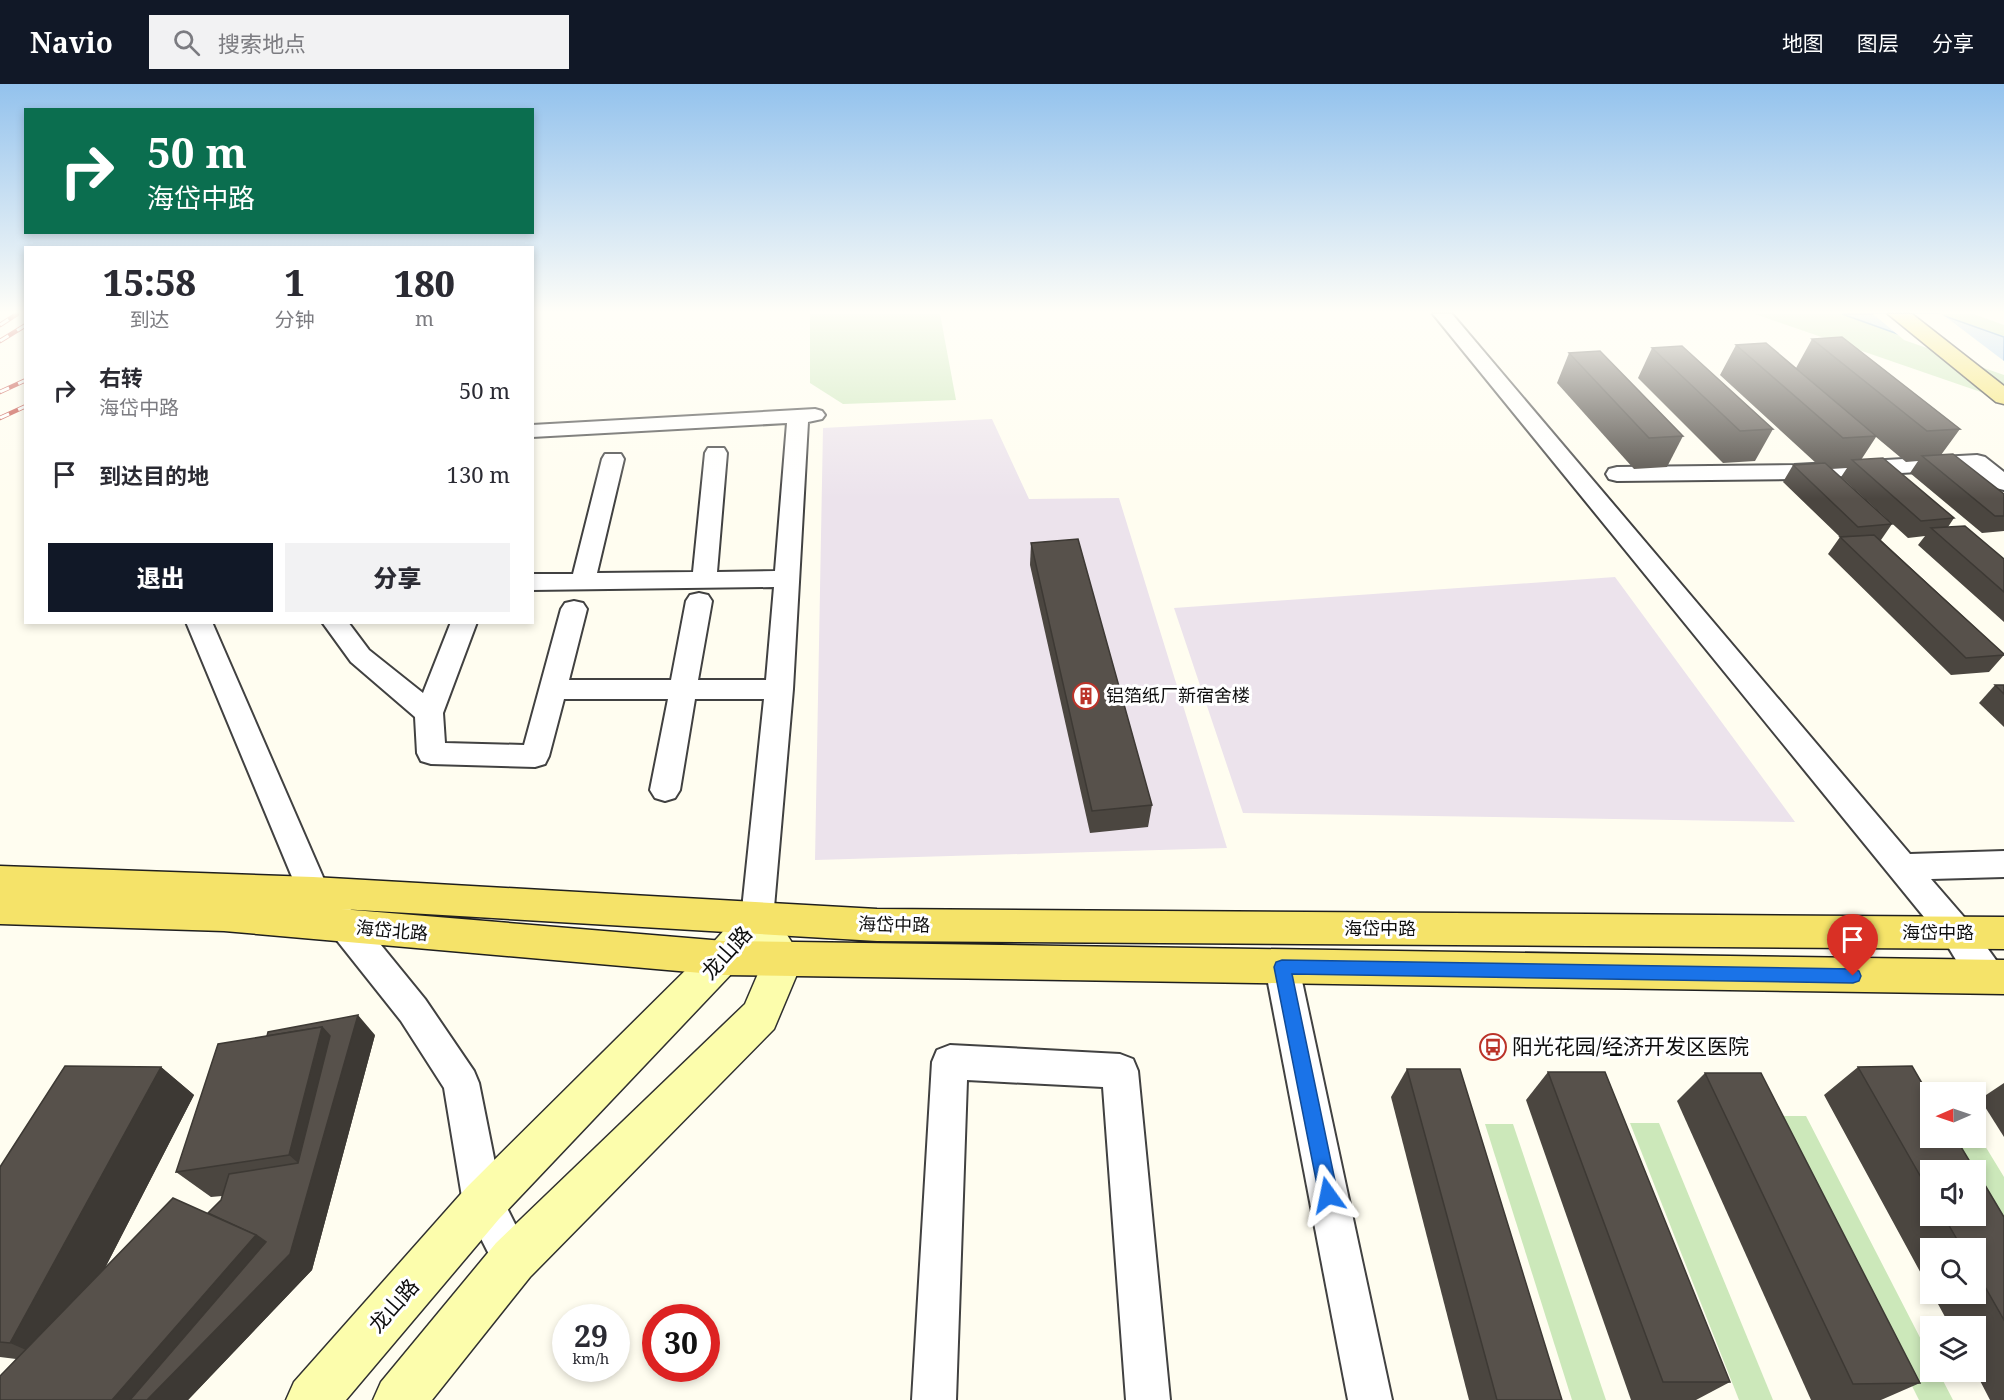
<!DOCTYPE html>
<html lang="zh">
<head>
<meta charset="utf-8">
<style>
  body { margin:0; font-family:"Noto Serif","Noto Sans SC",serif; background:#f2f2f3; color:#2b2b33; height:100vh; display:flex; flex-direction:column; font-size:22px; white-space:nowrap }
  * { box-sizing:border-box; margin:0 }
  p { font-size:20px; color:#7c7c81 }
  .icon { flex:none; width:33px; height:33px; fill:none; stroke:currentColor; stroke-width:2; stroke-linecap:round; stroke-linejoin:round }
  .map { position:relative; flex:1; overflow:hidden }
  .side { position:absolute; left:24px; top:162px; width:510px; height:378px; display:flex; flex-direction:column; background:#fff; border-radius:0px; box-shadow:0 3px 9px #0003 }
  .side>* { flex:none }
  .hud { position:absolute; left:24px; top:24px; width:510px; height:126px; border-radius:0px; box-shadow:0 3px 9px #0003; background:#0b6e4f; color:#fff; overflow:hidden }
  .needle { width:39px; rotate:268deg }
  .fabs { position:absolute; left:1920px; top:998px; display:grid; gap:12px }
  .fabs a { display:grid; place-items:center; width:66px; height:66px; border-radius:0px; background:#fff; box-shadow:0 3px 9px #0003; font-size:30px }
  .speed { position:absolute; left:552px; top:1220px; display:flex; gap:12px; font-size:30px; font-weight:700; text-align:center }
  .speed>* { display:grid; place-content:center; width:78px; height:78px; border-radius:50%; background:#fff; box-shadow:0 3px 9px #0003; line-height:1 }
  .speed small { font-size:15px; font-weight:400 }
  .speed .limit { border:9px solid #d22; background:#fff; color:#111 }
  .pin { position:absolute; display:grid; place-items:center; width:51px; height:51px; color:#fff; margin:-62px -26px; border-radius:50% 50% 50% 0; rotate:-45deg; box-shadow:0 0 6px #0007 }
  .pin .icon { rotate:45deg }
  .me { position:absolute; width:66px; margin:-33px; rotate:348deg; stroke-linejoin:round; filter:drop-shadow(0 0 4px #0008) }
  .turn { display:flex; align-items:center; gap:21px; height:126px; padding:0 24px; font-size:27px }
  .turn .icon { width:78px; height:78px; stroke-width:2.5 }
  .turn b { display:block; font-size:42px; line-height:51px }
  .eta { display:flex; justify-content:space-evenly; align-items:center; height:102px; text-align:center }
  .eta b { font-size:36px; font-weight:800; line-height:42px }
  .button { display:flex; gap:12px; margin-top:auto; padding:12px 24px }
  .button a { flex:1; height:69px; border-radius:0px; background:#111827; color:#fff; font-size:24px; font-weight:800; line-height:69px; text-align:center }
  .button a+a { background:#f2f2f3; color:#2b2b33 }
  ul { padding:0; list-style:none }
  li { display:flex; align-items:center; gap:18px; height:84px; padding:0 24px }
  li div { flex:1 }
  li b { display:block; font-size:22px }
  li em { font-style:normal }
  header { display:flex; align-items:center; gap:36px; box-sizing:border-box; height:84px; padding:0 30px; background:#111827; color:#fff }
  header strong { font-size:28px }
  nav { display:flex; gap:33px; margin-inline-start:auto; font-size:21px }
  .search { width:420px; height:54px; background:#f2f2f3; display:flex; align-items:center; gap:15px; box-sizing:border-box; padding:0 21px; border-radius:0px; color:#7c7c81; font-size:22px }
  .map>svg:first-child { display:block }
  .industrial { fill:#ece3ec }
  .green { fill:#cce8ba }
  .water { fill:#b5d6f5; stroke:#3e82ca; stroke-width:1.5 }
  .pier { fill:#fffdf0 }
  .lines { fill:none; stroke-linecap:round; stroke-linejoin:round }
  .street-casing { stroke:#414141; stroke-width:4 }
  .secondary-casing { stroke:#303030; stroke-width:3 }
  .primary-casing { stroke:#1f1f1f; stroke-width:3 }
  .street { fill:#fff; fill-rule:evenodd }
  .secondary { fill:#fcfdac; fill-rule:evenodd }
  .primary { fill:#f5e369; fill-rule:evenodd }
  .rail-casing { stroke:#bb3329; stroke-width:4.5 }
  .rail { stroke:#fff; stroke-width:3; stroke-dasharray:10; stroke-linecap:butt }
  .wall { fill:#4b4640 }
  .shaded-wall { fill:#3d3934 }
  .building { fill:#57514b; stroke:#3d3934; stroke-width:1.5 }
  .route { fill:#1a73e8; stroke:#114b97; stroke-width:1.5 }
  .labels { text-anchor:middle; stroke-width:6; stroke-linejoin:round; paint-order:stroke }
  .poi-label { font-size:18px; fill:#0e0e0e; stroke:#fff; text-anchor:start }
  .street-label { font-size:18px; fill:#0e0e0e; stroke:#fff }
  .near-street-label { font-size:21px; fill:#0e0e0e; stroke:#fff }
  .near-poi-label { font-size:21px; fill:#0e0e0e; stroke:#fff; text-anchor:start }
</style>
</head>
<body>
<header>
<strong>Navio</strong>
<div class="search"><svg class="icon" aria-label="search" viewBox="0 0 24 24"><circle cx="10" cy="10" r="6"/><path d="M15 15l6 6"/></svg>搜索地点</div>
<nav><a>地图</a><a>图层</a><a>分享</a></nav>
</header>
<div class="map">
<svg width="2004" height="1316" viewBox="0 0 2004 1316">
  <rect width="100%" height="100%" fill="#fffdf0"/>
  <!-- industrial -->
  <g class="industrial">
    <polygon points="992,335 1029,415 1119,414 1227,764 815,776 823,344"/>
    <polygon points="1615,493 1795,738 1243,729 1174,524"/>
  </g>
  <!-- green -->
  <g class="green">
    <polygon points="810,230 940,230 956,316 843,320 810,299"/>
    <polygon points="1755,230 1974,230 2004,241 2004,316"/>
    <polygon points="1777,1032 1806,1032 1930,1273 1930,1287 1938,1287 1953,1316 1919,1316"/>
    <polygon points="1630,1039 1659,1039 1773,1316 1739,1316"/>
    <polygon points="1485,1040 1513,1040 1606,1316 1572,1316"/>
    <polygon points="1976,1047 2004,1093 2004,1152 1976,1104 1976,1086 1965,1086 1945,1053 1976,1053"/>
  </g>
  <!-- water -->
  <polygon class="water" points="1842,230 1939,230 2004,253 2004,288"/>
  <!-- pier -->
  <polygon class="pier" points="1873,230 1942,230 2004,277 2004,291 1904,256"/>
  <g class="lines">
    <defs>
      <g id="street">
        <path d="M1433,230H1452L1910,770L2004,767V793L1931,795L1970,840L2001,883L2004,890L2001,905C1972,915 1961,881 1946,860Z"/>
        <polygon points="815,325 822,327 825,331 822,335 808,338 793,605 773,835 769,845 757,849 745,845 741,835 764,615 695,615 680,706 675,714 665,717 655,714 650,706 668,615 564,615 549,672 545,680 535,683 431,680 421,677 417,669 415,633 351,578 322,538 348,538 369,566 423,609 451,538 477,538 443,629 445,659 524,661 561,525 565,519 574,517 583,519 587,525 569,596 671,596 686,517 690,511 699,509 708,511 712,517 698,596 766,596 774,503 532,506 532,490 573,490 602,375 605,370 621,370 624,375 597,489 693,488 705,369 708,364 724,364 727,369 717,488 775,487 787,339 532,353 532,341"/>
        <polygon points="1977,371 1985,373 2004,388 2004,406 1996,404 1972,385 1794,395 1617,397 1609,395 1606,390 1609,385 1617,383 1794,381"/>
        <polygon points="186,538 212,538 326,800 359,834 425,915 474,987 479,999 502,1114 533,1176 527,1190 513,1196 499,1190 463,1119 444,1004 401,937 335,854 302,817"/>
        <polygon points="1282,868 1294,873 1299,883 1392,1316 1348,1316 1265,883 1270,873"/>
        <polygon points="950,961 1120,970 1133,975 1138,987 1170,1316 1126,1316 1103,1003 967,996 956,1316 912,1316 932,978 937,966"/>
      </g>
      <polygon id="secondary" points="757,819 770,824 803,876 774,945 530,1193 432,1316 373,1316 381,1298 496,1159 745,920 763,878 755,865 499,1135 346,1316 286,1316 294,1298 467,1103 710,862 744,824"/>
      <g id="primary">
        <polygon points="1888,230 1912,230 2004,302 2004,320 1996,318"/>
        <polygon points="0,782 313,793 877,825 2004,833 2004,865 877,857 341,825 724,857 2004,876 2004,910 724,891 224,847 0,840"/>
      </g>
    </defs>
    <!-- street casing -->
    <use href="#street" class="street-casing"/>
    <!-- secondary casing -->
    <use href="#secondary" class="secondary-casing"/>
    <!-- primary casing -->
    <use href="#primary" class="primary-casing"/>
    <!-- street -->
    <use href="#street" class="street"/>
    <!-- secondary -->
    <use href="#secondary" class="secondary"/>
    <!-- primary -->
    <use href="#primary" class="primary"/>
    <defs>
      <g id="rail">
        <polyline points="0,241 17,230"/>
        <polyline points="0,257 26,241"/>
        <polyline points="0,308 26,296"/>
        <polyline points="0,334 26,322"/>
      </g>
    </defs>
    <!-- rail casing -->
    <use href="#rail" class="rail-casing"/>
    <!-- rail -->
    <use href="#rail" class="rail"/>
  </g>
  <!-- wall -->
  <g class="wall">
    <polygon points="1812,255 1960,345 1941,371 2004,410 2004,447 1982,449 1910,389 1918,377 1906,378 1876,353 1861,376 1954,434 1948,443 2004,475 2004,538 1918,461 1925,452 1908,454 1841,393 1847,384 1831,385 1892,440 1881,456 2004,570 2004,571 1989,588 1951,591 1828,470 1840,453 1783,398 1793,381 1817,380 1720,291 1736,261 1796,284"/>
    <polygon points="1652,264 1773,345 1755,377 1723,379 1638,294"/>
    <polygon points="1569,269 1683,352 1667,383 1634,385 1557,299"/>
    <polygon points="1031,459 1152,721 1148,743 1090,749 1030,481"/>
    <polygon points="1995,601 2004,601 2004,643 1979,619"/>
    <polygon points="375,951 312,1186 188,1316 0,1316 16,1275 0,1273 0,1083 161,983 194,1011 105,1184 208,1129 221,1116 222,1112 211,1113 176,1088"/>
    <polygon points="1858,983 1930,1086 1930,1131 1976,1131 2004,1133 2004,1316 1990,1316 1975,1287 1976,1287 1976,1242 1950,1242 1932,1209 1976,1209 1976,1164 1930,1164 1930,1206 1824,1011"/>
    <polygon points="1407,985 1562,1316 1469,1316 1391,1013"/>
    <polygon points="1548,988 1730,1298 1696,1316 1631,1316 1526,1016"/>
    <polygon points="1705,989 1920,1299 1881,1316 1811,1316 1677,1017"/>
    <polygon points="2004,999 2004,1053 1980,1015"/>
  </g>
  <!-- shaded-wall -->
  <g class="shaded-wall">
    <polygon points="358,931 375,951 312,1186 188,1316 112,1316 256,1151 312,1091 289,1071 322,943"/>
    <polygon points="161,983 194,1011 56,1279 10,1259"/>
  </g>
  <!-- building -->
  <g class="building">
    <polygon points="1842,253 1960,345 1927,347 1812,255"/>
    <polygon points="1766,259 1876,352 1843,354 1736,261"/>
    <polygon points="1682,262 1773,345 1740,347 1652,264"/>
    <polygon points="1600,267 1683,352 1649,354 1569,269"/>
    <polygon points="1953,370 2004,410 2004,432 1995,432 1922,372"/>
    <polygon points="1883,374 1954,434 1921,437 1852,376"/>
    <polygon points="1825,379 1892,440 1858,443 1793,381"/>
    <polygon points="1965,442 2004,475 2004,508 1931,444"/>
    <polygon points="1874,451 2004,570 2004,571 1966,574 1840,453"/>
    <polygon points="1078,455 1152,721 1092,727 1031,459"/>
    <polygon points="1995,601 2004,601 2004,610"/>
    <polygon points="358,931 290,1170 147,1316 130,1316 266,1158 256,1151 208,1129 221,1116 229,1090 298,1079 330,952 322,943 267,952 268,948"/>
    <polygon points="322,943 289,1071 176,1088 218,960"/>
    <polygon points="65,982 161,983 10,1259 0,1258 0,1083"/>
    <polygon points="1912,982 1930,1013 1930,1053 1955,1053 1975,1086 1930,1086 1930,1109 1858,983"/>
    <polygon points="1407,985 1460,985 1562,1316 1497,1316"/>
    <polygon points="1548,988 1605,988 1730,1298 1663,1298"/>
    <polygon points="1705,989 1761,989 1920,1299 1853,1300"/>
    <polygon points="1976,1086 2004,1133 2004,1236 1976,1187 1976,1164 1962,1164 1943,1131 1976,1131"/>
    <polygon points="173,1114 256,1151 112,1316 0,1316 0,1292"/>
  </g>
  <!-- sky -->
  <linearGradient id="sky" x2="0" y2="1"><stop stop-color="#93c2ed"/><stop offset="0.55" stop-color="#fffef8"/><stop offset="1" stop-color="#fffef8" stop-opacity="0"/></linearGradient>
  <rect width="2004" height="415" fill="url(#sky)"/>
  <!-- route -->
  <polygon class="route" points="1282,876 1853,885 1859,887 1861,892 1859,897 1853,899 1292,890 1338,1111 1335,1118 1328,1120 1321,1118 1319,1111 1274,883 1276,878"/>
  <!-- icons -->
  <defs>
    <symbol id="building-ring" viewBox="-11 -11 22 22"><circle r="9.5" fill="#fff" stroke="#bb3329" stroke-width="1.5"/><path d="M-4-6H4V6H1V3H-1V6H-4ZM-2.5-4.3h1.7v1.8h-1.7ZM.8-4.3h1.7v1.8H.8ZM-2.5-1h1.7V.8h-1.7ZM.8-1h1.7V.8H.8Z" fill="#bb3329"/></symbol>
    <symbol id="bus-ring" viewBox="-11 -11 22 22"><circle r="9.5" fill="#fff" stroke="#bb3329" stroke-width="1.5"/><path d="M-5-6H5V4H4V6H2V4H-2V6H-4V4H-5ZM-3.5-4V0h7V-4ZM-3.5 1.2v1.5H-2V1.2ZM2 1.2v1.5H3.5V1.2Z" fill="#bb3329"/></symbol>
  </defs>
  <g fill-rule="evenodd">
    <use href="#building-ring" x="1071" y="597" width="30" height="30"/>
    <use href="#bus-ring" x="1478" y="948" width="30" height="30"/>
  </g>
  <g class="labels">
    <!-- poi labels -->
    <g class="poi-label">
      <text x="1106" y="618">铝箔纸厂新宿舍楼</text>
    </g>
    <!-- street labels -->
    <g class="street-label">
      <text transform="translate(894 841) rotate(1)" y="6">海岱中路</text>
      <text x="1380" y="851">海岱中路</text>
      <text transform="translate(392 847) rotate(5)" y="6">海岱北路</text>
      <text x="1938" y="855">海岱中路</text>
    </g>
    <!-- near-street labels -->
    <g class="near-street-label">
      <text transform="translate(727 869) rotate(-48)" y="7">龙山路</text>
      <text transform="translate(394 1222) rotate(-49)" y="7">龙山路</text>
    </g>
    <!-- near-poi labels -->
    <g class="near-poi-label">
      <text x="1512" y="970">阳光花园/经济开发区医院</text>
    </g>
  </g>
</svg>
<div class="fabs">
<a><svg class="needle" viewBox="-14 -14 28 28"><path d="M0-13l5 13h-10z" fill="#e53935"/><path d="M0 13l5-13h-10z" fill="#7c7c81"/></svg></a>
<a><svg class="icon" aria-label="sound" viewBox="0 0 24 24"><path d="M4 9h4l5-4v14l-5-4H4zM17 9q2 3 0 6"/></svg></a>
<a><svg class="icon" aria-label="search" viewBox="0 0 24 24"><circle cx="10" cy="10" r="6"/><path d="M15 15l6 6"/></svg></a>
<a><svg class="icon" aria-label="layers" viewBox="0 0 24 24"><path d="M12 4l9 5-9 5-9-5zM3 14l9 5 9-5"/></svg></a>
</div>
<div class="speed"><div>29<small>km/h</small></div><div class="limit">30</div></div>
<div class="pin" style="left:1853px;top:892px;background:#d93025"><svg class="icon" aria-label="arrive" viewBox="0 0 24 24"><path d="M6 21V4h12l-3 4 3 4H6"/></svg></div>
<svg class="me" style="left:1328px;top:1111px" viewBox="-20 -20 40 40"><path d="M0-17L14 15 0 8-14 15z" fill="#1a73e8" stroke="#fff" stroke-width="4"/></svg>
<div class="hud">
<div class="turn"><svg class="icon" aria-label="right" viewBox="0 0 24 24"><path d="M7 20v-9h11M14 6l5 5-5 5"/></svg><div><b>50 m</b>海岱中路</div></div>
</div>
<section class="side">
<div class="eta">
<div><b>15:58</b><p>到达</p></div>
<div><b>1</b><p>分钟</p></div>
<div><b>180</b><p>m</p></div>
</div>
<ul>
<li><svg class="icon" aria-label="right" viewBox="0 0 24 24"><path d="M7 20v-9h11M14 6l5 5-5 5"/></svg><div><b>右转</b><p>海岱中路</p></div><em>50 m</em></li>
<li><svg class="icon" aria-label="arrive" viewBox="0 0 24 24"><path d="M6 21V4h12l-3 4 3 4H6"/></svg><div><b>到达目的地</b></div><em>130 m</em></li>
</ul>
<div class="button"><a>退出</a><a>分享</a></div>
</section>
</div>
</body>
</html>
